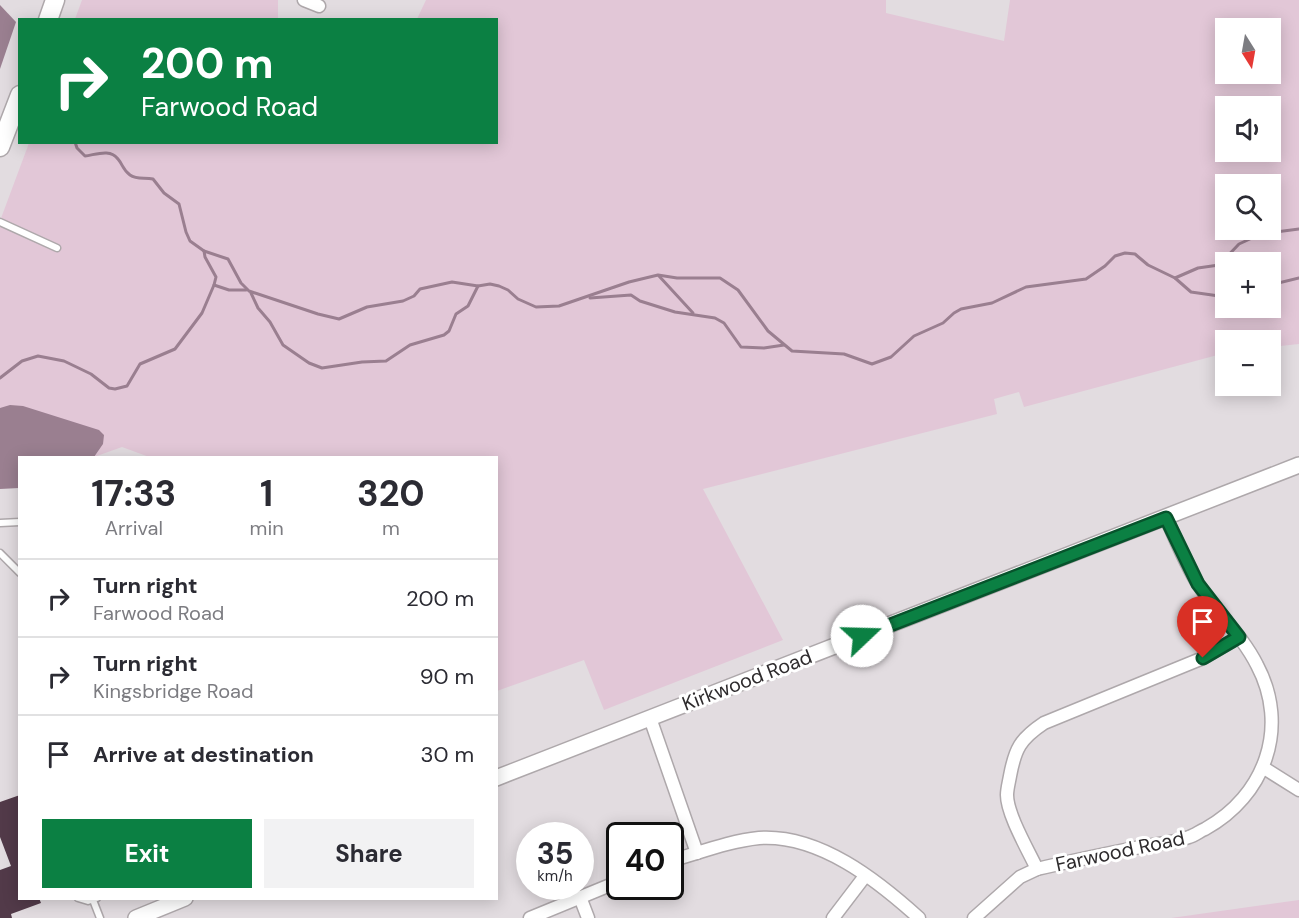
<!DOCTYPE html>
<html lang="en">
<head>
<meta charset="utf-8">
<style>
  body { margin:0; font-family:"DM Sans",sans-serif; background:#f2f2f3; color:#2b2b33; height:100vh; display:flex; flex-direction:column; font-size:22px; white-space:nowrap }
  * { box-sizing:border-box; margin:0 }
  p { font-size:20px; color:#7c7c81 }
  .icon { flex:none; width:33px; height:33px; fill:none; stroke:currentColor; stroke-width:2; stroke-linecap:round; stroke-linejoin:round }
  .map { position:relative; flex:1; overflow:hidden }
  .details { position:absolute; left:18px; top:456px; width:480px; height:444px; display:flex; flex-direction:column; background:#fff; border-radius:0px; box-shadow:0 3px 15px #0003 }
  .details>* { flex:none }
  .hud { position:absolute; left:18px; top:18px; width:480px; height:126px; border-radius:0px; box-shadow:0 3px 15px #0003; background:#0b8043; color:#fff; overflow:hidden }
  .needle { width:39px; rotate:169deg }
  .fabs { position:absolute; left:1215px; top:18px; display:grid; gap:12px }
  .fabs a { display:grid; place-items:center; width:66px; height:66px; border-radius:0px; background:#fff; box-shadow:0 3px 15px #0003; font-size:30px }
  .speed { position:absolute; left:516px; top:822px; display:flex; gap:12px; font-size:30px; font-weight:700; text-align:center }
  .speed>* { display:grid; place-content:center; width:78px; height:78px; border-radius:50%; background:#fff; box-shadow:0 3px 15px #0003; line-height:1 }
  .speed small { font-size:15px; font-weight:400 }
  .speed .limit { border:3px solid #111; border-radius:9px; background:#fff; color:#111 }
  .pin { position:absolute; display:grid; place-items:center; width:51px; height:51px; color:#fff; margin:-62px -26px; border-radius:50% 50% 50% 0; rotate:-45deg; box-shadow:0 0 6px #0007 }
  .pin .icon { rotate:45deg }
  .me { position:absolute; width:66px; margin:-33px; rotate:69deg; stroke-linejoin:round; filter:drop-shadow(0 0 4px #0008) }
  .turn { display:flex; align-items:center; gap:21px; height:126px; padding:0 24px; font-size:27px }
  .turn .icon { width:78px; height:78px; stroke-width:2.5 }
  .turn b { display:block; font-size:42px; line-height:51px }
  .eta { display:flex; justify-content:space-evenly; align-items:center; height:102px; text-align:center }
  .eta b { font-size:36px; font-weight:700; line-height:42px }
  .cta { display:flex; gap:12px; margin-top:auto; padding:12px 24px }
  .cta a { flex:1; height:69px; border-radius:0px; background:#0b8043; color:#fff; font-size:24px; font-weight:700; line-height:69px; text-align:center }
  .cta a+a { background:#f2f2f3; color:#2b2b33 }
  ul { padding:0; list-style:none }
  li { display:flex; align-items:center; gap:18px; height:78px; padding:0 24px; border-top:2px solid #e1e1e2 }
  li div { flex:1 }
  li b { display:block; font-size:22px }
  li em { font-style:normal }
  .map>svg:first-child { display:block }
  .green { fill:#e2c7d7; fill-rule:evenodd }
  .water { fill:#9a7f90 }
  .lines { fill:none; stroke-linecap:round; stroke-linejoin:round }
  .stream { stroke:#9a7f90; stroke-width:3 }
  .building { fill:#523a49 }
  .service-casing { stroke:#aea8ab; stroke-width:9 }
  .minor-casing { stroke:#aea8ab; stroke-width:15 }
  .tertiary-casing { stroke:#aea8ab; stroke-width:18 }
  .secondary-casing { stroke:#aea8ab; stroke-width:21 }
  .service { stroke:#fff; stroke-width:6 }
  .minor { stroke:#fff; stroke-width:12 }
  .tertiary { stroke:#fff; stroke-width:15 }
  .secondary { stroke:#fff; stroke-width:18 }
  .route-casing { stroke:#07532c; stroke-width:15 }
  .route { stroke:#0b8043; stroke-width:10 }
  .labels { text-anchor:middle; stroke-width:6; stroke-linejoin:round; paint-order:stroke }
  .street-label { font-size:20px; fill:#2e2b2d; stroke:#fff }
</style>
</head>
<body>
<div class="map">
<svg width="1299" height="918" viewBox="0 0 1299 918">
  <rect width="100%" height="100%" fill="#e2dce0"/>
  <!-- green -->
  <g class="green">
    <polygon points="82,0 278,0 278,19 75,19"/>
    <path d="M426,0H886V13L1004,41L1010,0H1299V344L1271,347L1270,340H1226L1225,353L1024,407L1019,392L994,399L997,414L703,489L783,640L604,710L584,660L497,691L496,458H152L122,447L94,457L20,458L0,487V221L29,143L496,142V20L417,19ZM1226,28H1270V74H1226ZM1226,106H1270V152H1226ZM1226,184H1270V230H1226ZM1226,262H1270V308H1226Z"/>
    <polygon points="1299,900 1299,918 1171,918"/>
  </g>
  <!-- water -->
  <g class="water">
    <polygon points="0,5 16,22 0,69"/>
    <polygon points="10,405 23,406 99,430 104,435 103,444 94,457 20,458 19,488 0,489 0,408"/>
  </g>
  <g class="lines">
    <!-- stream -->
    <g class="stream">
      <path d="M75,142L77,148L85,156C95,155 110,148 118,159C123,165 123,170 130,175C137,180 145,177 153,179L164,193L179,204L186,232L190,241L204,251L228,259L241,283L249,291L318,314L339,319L367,307L403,301L414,296L420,289L452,282L478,286L490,284L499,286L508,290L518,299L536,307L559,306L629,282L658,275L677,278H720L738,290L768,331L792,351L844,354L872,364L891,357L914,336L943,323L954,313L961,309L992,303L1026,287L1086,279L1105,266L1115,256L1125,253L1135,254L1148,265L1175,278L1191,292L1226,297"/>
      <polyline points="659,276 693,313"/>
      <polyline points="1175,278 1198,268 1219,265 1239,244 1252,238 1268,233 1299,229"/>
      <polyline points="214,285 229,290 246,290"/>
      <polyline points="1270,285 1299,278"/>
      <polyline points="251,293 258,308 270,322 283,345 309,363 322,368 362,362 386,361 410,345 444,335 449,331 456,314 468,306 478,286"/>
      <polyline points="590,298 631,295 640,301 675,312 715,318 724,323 741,347 764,348 784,345"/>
      <polyline points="0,378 22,361 38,356 64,361 91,374 109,388 115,389 127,386 140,364 175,349 202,313 214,285 216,277 205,257 204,251"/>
    </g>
  </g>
  <!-- building -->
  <polygon class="building" points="20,795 20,898 39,898 41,903 11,914 12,918 0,918 0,870 11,866 0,837 0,802"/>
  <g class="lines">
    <defs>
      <g id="service">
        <polyline points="0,222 57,248"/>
        <polyline points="0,523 20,522"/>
        <polyline points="0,553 20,573"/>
        <polyline points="78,898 88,901 97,898"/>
        <polyline points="93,900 100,918"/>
      </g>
      <g id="minor">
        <polyline points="304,0 319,6"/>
        <polyline points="650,718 697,853"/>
        <polyline points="1264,768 1299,790"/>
        <path d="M670,861C699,853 729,841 759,838C819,834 877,880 919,918"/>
        <path d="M1037,869C1028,850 1007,814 1007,795C1007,789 1009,782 1010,776C1015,749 1020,739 1044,723L1203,658L1239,637"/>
        <polyline points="580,897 588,918"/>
        <polyline points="530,918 620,881"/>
        <polyline points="833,918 865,876"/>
        <path d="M974,918L1020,877L1037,869C1071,861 1105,854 1140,847C1156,844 1174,843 1189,837C1195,835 1200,831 1205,829C1265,796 1290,727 1257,665C1242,635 1216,612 1198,584C1185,563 1176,540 1166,518"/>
      </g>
      <g id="tertiary">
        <polyline points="496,778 1299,465"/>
        <polyline points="136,918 185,898"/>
      </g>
      <g id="secondary">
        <polyline points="48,20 55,0"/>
        <polyline points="0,147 20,95"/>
      </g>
    </defs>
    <!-- service casing -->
    <use href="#service" class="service-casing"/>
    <!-- minor casing -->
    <use href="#minor" class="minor-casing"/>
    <!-- tertiary casing -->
    <use href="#tertiary" class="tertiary-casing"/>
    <!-- secondary casing -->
    <use href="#secondary" class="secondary-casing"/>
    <!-- service -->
    <use href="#service" class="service"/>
    <!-- minor -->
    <use href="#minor" class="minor"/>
    <!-- tertiary -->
    <use href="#tertiary" class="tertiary"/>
    <!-- secondary -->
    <use href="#secondary" class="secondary"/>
  </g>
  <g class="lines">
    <defs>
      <polyline id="route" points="862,636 1166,518 1198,584 1239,637 1203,658"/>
    </defs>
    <!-- route casing -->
    <use href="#route" class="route-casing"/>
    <!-- route -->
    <use href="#route" class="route"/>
  </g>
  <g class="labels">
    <!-- street labels -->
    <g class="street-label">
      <text transform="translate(747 680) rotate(-21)" y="7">Kirkwood Road</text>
      <text transform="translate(1120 851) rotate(-12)" y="7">Farwood Road</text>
    </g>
  </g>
</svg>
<div class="fabs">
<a><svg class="needle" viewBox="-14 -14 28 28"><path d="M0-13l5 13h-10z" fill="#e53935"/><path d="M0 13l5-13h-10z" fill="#7c7c81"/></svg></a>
<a><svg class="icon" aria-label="sound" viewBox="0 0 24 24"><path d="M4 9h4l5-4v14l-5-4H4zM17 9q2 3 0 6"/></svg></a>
<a><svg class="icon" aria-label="search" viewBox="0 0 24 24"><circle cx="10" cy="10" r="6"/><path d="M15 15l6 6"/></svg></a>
<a>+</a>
<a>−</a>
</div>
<div class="speed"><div>35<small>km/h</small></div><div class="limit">40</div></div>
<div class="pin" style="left:1203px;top:658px;background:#d93025"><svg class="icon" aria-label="arrive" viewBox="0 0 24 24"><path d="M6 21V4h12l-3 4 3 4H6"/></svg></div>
<svg class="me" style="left:862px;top:636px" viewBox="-20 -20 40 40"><circle r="19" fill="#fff"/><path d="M0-13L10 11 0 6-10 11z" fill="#0b8043"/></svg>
<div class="hud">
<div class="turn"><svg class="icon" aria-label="right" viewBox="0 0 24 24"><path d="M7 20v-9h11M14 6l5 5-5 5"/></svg><div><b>200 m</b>Farwood Road</div></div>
</div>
<section class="details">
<div class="eta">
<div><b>17:33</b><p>Arrival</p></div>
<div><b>1</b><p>min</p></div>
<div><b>320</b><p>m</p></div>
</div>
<ul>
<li><svg class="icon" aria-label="right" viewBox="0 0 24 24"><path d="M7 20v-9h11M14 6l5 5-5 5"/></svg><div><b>Turn right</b><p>Farwood Road</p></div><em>200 m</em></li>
<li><svg class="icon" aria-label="right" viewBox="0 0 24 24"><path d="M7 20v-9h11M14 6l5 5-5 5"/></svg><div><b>Turn right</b><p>Kingsbridge Road</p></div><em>90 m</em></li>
<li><svg class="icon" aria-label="arrive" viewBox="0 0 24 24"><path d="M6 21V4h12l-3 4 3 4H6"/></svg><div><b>Arrive at destination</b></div><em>30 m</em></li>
</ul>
<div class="cta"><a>Exit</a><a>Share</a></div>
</section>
</div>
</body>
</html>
